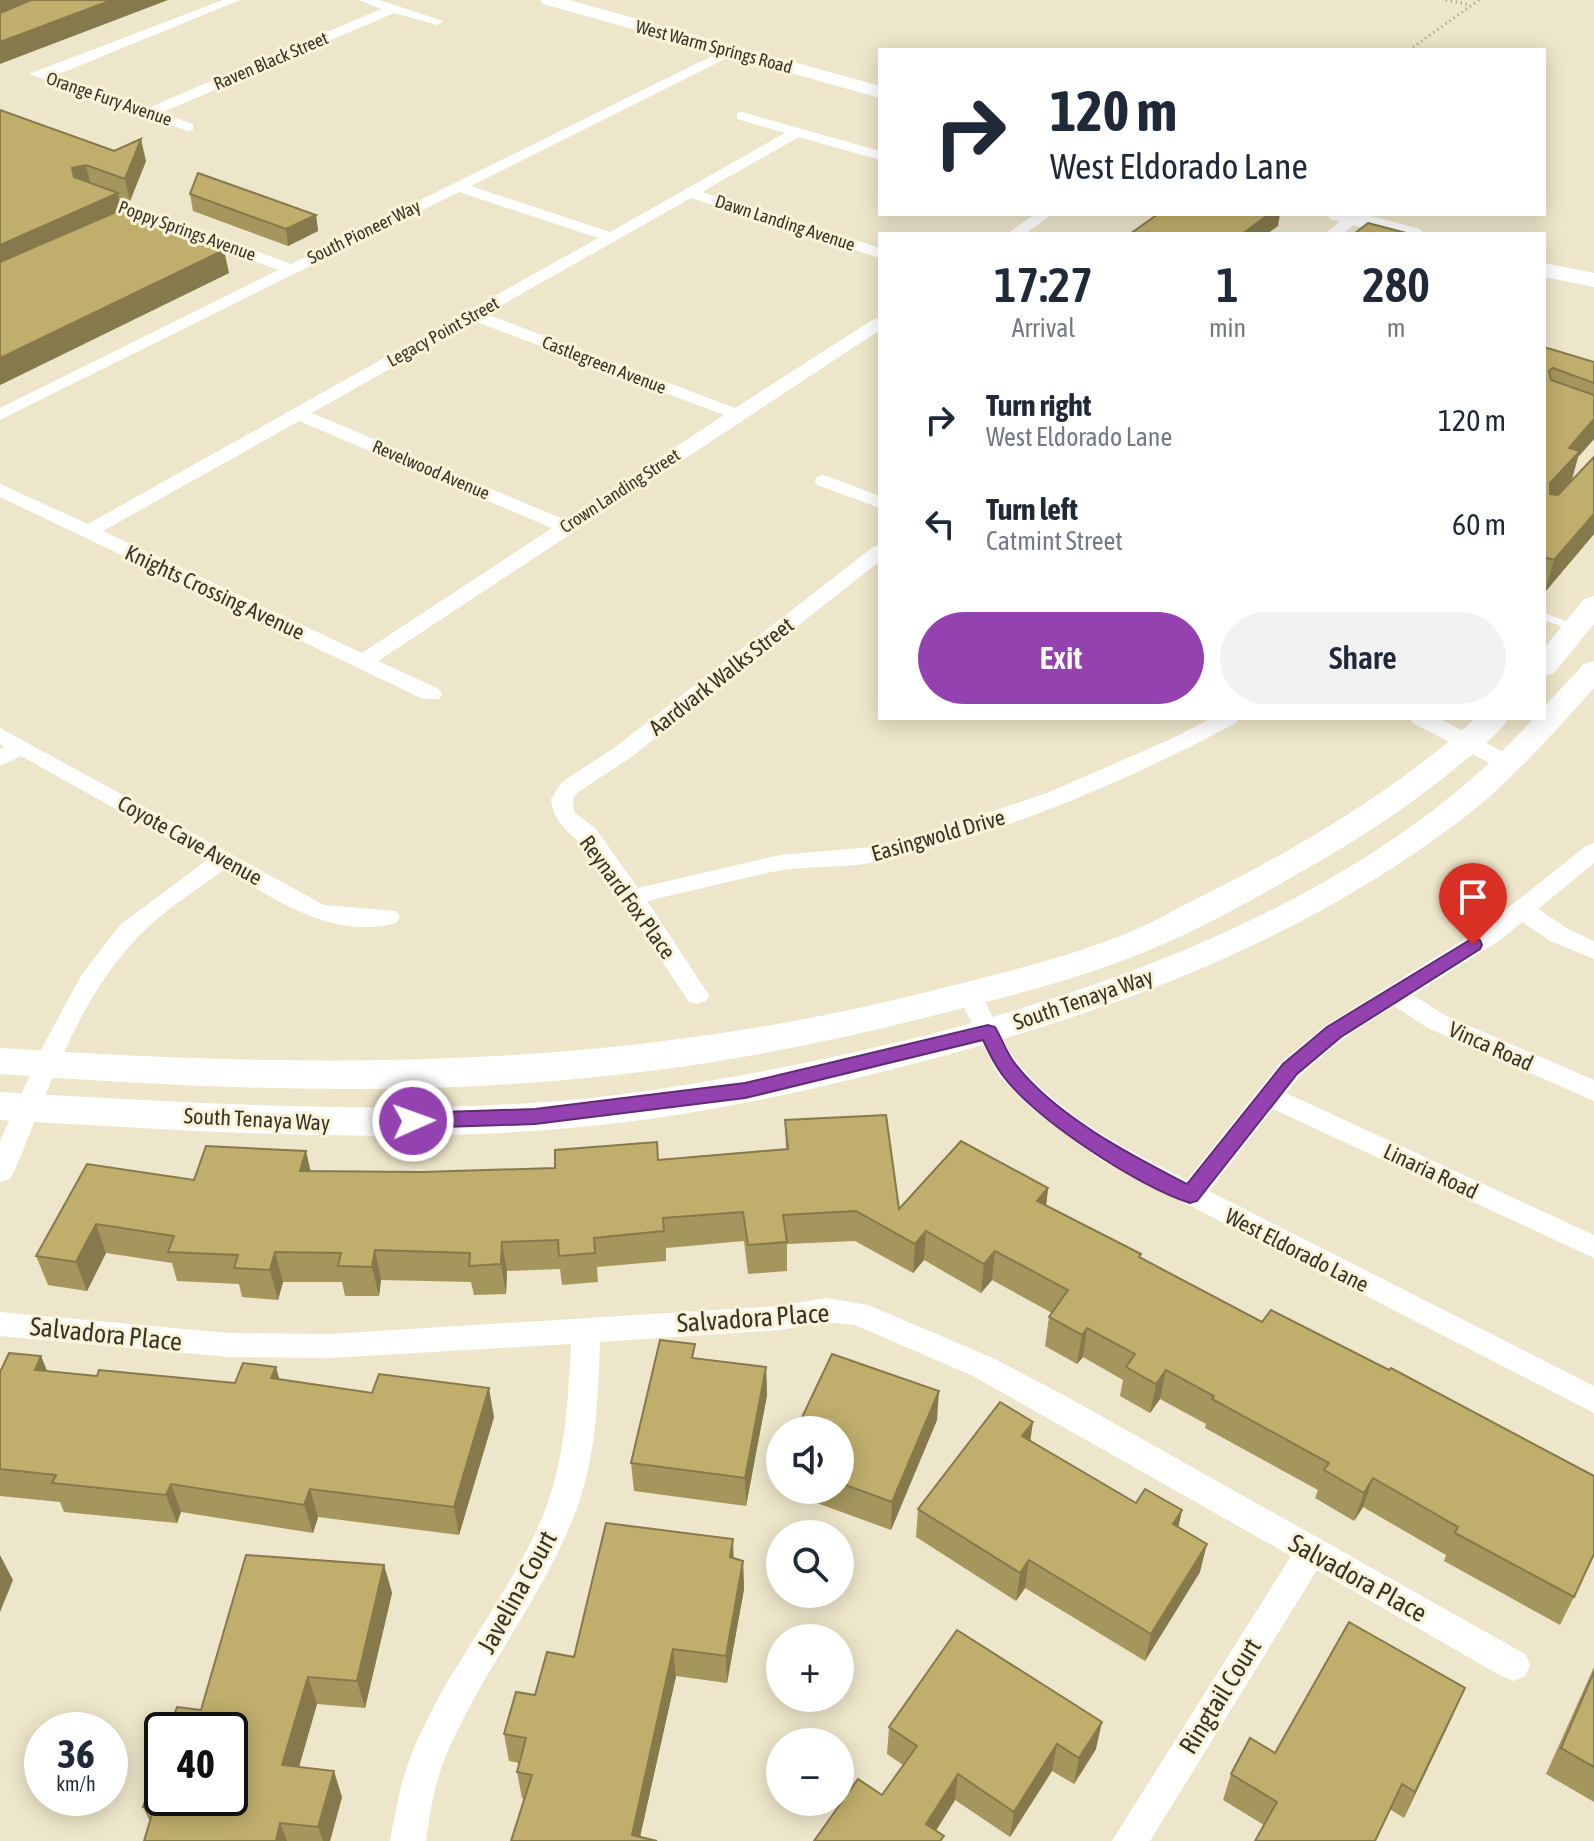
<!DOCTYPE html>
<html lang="en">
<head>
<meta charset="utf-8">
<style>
  body { margin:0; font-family:"Asap Condensed",sans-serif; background:#f2f2f3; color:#1f2937; height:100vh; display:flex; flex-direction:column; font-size:30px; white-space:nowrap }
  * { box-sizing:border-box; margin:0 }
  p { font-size:26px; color:#747a83 }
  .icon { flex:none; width:44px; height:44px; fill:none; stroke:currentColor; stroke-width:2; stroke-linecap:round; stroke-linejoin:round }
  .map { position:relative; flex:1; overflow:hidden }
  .panel { position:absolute; left:878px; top:232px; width:668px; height:488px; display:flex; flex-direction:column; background:#fff; border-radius:0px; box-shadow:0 4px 20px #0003 }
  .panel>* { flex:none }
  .guide { position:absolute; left:878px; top:48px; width:668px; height:168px; border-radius:0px; box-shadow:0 4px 20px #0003; background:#fff; color:#1f2937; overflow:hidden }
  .fabs { position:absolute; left:766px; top:1416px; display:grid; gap:16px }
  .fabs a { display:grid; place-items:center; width:88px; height:88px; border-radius:50%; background:#fff; box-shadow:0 4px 20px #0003; font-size:40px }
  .speed { position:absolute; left:24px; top:1712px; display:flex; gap:16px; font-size:40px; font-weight:700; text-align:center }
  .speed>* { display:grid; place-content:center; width:104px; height:104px; border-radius:50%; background:#fff; box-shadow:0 4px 20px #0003; line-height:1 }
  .speed small { font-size:20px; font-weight:400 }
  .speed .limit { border:4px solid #111; border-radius:12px; background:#fff; color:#111 }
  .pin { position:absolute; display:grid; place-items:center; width:68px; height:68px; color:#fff; margin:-82px -34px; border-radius:50% 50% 50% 0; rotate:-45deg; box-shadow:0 0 8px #0007 }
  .pin .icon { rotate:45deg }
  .me { position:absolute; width:88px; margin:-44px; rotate:88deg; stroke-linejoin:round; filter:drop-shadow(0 0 6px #0008) }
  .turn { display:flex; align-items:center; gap:28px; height:168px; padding:0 40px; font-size:36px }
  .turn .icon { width:104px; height:104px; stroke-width:2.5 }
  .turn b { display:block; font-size:56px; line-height:68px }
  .eta { display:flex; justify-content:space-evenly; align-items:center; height:136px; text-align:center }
  .eta b { font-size:48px; font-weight:600; line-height:56px }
  .action { display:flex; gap:16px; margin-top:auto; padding:16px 40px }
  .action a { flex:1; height:92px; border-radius:48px; background:#9542b1; color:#fff; font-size:32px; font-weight:600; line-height:92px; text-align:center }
  .action a+a { background:#f2f2f3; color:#1f2937 }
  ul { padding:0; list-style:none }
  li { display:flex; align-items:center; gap:24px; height:104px; padding:0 40px }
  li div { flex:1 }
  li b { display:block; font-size:30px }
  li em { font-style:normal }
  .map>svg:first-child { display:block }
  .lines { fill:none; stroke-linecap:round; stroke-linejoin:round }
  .path { stroke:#999480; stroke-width:3; stroke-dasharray:1 4; stroke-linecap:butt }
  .lane { fill:#fff; fill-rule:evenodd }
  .street { fill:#fff; fill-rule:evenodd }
  .secondary { fill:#fff; fill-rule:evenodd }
  .wall { fill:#a4965d }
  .shaded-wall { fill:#867a4c }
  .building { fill:#bfae6c; stroke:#867a4c; stroke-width:2 }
  .route { fill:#9542b1; stroke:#612b73; stroke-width:2 }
  .labels { text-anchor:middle; stroke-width:6; stroke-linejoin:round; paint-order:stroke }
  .far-street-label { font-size:18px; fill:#373429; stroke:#faf3d7 }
  .street-label { font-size:22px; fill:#373429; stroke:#faf3d7 }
  .near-street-label { font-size:26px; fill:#373429; stroke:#faf3d7 }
</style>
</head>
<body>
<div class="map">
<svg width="1594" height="1841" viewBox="0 0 1594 1841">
  <rect width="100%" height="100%" fill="#ede6ca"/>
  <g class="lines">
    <!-- path -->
    <g class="path">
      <polyline points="1446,0 1470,5"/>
      <polyline points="1409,50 1479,0"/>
    </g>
    <!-- lane -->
    <polygon class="lane" points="1544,613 1579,626 1580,628 1575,631 1544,620"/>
    <!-- street -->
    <g class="street">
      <polygon points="223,0 240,0 54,76 148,108 381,9 359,0 379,0 443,21 437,25 394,13 161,113 193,124 193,130 188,131 29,74"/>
      <path d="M730,47L735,48V54L471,186L610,232L785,133L737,119V113L742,112L880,151V160L799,137L702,192L880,248V258L691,198L486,314L735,408L874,319L880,318V330L378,661L439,689L442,694L439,699H423L0,497V484L88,524L598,238L459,192L0,420V408L278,270L86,198V192H96L291,264ZM474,321L724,415L565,520L312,413ZM299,421L552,528L362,653L103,531Z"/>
      <polygon points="1035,214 1053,214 1025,234 1007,234"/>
      <polygon points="1348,215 1356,214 1361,218 1343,234 1325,234"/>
      <polygon points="824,475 880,496 880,508 817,485 815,481 817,477"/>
      <path d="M880,545V561L630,758L578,792L573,799L574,812L596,829L638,888L780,855L872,847L937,830L1047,793L1171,739L1212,718H1239L1236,723C1123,783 999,836 874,862C843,869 809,865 777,871C734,880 691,891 647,901L709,995L706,1001L697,1004L688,1001L595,858C579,838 553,827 551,799L562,782L614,748L873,547Z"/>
      <polygon points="1410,718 1438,718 1517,759 1520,764 1517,769 1501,769 1413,723"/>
      <path d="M0,728L324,905L396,911L400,917L396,923C333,941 276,899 224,870C195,891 162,911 137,938C76,1002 48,1092 14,1172L10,1179L0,1182V1141L44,1044L82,974L121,924L207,860L21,756L0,766V749L5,747L0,744Z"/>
      <path d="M1594,843V863L1538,909L1568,929L1594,941V959L1550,941L1522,922L1502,939L1413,995L1446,1016L1594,1080V1101L1428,1028L1394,1006C1354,1031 1315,1056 1286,1093L1594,1235V1258L1273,1109L1209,1191L1594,1386V1413L1101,1160L1032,1109L999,1076L957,994L960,988L969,985L978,988C992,1012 1001,1043 1019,1064C1062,1117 1127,1150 1187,1180L1281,1062L1325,1026L1484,927L1586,846Z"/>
      <path d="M826,1298L868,1305L993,1358L1069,1398L1525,1654L1530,1665L1525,1676L1513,1681L1501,1676L1317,1570L1150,1841H1112L1291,1556L973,1376L855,1325L826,1322L779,1330L600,1342C598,1401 596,1461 574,1516C540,1602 480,1673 445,1758C434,1784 430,1813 426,1841H390C395,1815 399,1789 408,1764C440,1675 506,1604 542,1518C565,1463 568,1403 571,1344L330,1358L228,1357L0,1336V1312L228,1333L330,1334L779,1306Z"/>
    </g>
    <!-- secondary -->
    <g class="secondary">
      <polygon points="540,0 569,0 880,86 880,98 543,4"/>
      <polygon points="1327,214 1363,214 1420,229 1423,234 1387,234 1330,219"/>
      <polygon points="1544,263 1594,273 1594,287 1544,277"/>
      <polygon points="1594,596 1594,624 1554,673 1544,676 1544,648 1584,599"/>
      <path d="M1594,661V688C1550,737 1506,787 1453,826C1288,949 1094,1018 897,1068C778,1099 655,1123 533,1131C355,1143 177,1130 0,1120V1092C177,1102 354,1114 531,1103C626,1097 721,1080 814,1061C1064,1009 1358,912 1534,718H1544V707L1584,664Z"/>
      <path d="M1476,718H1509C1498,735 1479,749 1463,762C1417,800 1369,833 1318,862C1263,894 1206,927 1147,951C1078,980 1004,997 932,1016C841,1039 750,1058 657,1070C439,1099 219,1090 0,1074V1048C317,1069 605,1071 915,995C983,978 1052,962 1118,937C1147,926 1174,910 1202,896C1300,847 1393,792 1476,718Z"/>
    </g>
  </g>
  <!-- wall -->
  <g class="wall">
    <polygon points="0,110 146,161 130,201 119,198 122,210 229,273 0,385"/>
    <polygon points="190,194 316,215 318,231 288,246 193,211"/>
    <polygon points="1544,347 1594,362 1594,439 1578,457 1572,480 1594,457 1594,534 1545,592 1544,591"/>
    <polygon points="785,1120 899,1209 1048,1188 1046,1206 1140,1258 1574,1597 1560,1625 1444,1561 1446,1555 1363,1507 1354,1521 1315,1498 1318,1490 1205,1428 1206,1424 1160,1399 1150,1413 1120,1396 1123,1380 1083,1357 1077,1364 1045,1346 1049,1317 1052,1313 992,1280 981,1293 924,1260 913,1273 855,1241 787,1244 787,1271 748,1274 744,1241 666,1248 666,1261 597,1267 598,1282 562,1285 560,1269 507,1271 506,1294 474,1295 471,1282 381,1280 379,1296 345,1296 342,1282 283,1282 278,1300 242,1297 239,1284 177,1281 172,1263 106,1253 87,1291 48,1285 36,1256 87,1164 194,1180 311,1171 422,1172 555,1168 786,1149"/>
    <polygon points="695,1358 766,1367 767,1395 746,1506 634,1491 631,1463"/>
    <polygon points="0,1370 47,1371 97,1376 235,1383 280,1380 494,1417 459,1535 318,1517 313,1533 181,1512 177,1523 64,1512 60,1502 0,1496"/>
    <polygon points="937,1420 891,1530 781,1490 840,1490 840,1430"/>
    <polygon points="1031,1441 1136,1503 1182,1510 1178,1527 1200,1572 1145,1661 1025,1588 1016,1601 916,1537 918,1509"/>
    <polygon points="734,1558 743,1561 744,1589 727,1683 676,1676 640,1837 511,1841 524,1799 522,1798 517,1772 519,1763 509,1761 504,1734 535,1695 574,1657"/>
    <polygon points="384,1565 392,1593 365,1708 317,1704 299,1767 342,1797 330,1841 144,1841 150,1822 143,1807 201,1710"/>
    <polygon points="1594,1667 1594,1802 1546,1774"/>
    <polygon points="1453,1715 1404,1818 1391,1810 1264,1825 1223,1800 1231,1774 1275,1753"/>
    <polygon points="889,1727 1096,1749 1074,1784 1052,1771 1010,1837 955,1800 936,1831 943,1841 882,1795 903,1765 887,1754"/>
  </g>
  <!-- shaded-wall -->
  <g class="shaded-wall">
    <polygon points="0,0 55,0 0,21"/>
    <polygon points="112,0 168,0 0,64 0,42"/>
    <polygon points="141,139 146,161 130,201 125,179"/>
    <polygon points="86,165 91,187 77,190 72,168"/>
    <polygon points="118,193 123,215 0,271 0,245"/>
    <polygon points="1269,214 1280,214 1278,226 1267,234 1242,234"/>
    <polygon points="316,215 318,231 288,246 286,229"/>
    <polygon points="224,250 229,273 0,385 0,358"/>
    <polygon points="1594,419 1594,439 1578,457 1571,482 1544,512 1550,483 1569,448"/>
    <polygon points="1594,514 1594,534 1545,592 1554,560"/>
    <polygon points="306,1151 313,1181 300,1171"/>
    <polygon points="1048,1188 1045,1217 1037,1201"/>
    <polygon points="96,1224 106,1253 87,1291 76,1262"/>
    <polygon points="926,1231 924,1260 913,1273 915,1244"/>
    <polygon points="502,1242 507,1271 506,1294 501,1264"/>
    <polygon points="375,1250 381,1280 379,1296 372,1267"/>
    <polygon points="995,1251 992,1280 981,1293 984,1264"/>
    <polygon points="275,1252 283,1282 278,1300 270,1270"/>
    <polygon points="1087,1328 1083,1357 1077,1364 1082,1335"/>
    <polygon points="41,1356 53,1385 35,1370"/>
    <polygon points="276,1367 284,1396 271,1378"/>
    <polygon points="766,1367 767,1395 746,1506 745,1478"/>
    <polygon points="1166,1370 1160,1399 1150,1413 1156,1384"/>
    <polygon points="489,1388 494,1417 459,1535 454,1507"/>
    <polygon points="939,1391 937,1420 891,1530 892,1502"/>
    <polygon points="1033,1422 1029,1450 1022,1436"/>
    <polygon points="1373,1478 1363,1507 1354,1521 1364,1493"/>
    <polygon points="171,1484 181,1512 177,1523 166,1495"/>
    <polygon points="310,1489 318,1517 313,1533 304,1505"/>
    <polygon points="1182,1510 1176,1538 1173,1524"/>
    <polygon points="733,1539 734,1567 730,1557"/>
    <polygon points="1207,1544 1200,1572 1145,1661 1151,1634"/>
    <polygon points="0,1555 13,1580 0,1612"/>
    <polygon points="1029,1560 1025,1588 1016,1601 1020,1573"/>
    <polygon points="743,1561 744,1589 727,1683 726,1656"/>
    <polygon points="384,1565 392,1593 365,1708 357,1681"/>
    <polygon points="673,1649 676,1676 639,1841 632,1835"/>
    <polygon points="308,1677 317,1704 292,1791 282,1765"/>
    <polygon points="1465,1688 1453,1715 1404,1818 1415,1792"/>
    <polygon points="1102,1722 1096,1749 1074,1784 1079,1758"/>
    <polygon points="1057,1744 1052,1771 1010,1837 1014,1812"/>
    <polygon points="334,1771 342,1797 330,1841 323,1841 318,1827"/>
    <polygon points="958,1774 955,1800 929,1841 926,1824"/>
    <polygon points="280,1823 287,1841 276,1841"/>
  </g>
  <!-- building -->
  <g class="building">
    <polygon points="31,0 112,0 0,42 0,13"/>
    <polygon points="0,110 114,151 141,139 125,179 86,165 72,168 74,177 118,193 0,245"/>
    <polygon points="198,173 316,215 286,229 190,194"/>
    <polygon points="123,209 224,250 0,358 0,262"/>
    <polygon points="1158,214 1269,214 1242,234 1130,234"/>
    <polygon points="1368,223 1410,234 1354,234"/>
    <polygon points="1544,347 1594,362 1594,383 1553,368 1549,371 1551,380 1594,395 1594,419 1569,448 1580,451 1550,483 1550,494 1558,495 1594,457 1594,514 1554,560 1544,557"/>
    <polygon points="886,1115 899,1209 961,1141 1048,1188 1037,1201 1141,1254 1139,1257 1262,1322 1271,1310 1389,1370 1391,1368 1594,1476 1594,1554 1574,1597 1455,1533 1458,1527 1373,1478 1364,1493 1324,1470 1329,1463 1212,1399 1214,1396 1166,1370 1156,1384 1126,1367 1135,1354 1087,1328 1082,1335 1049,1317 1068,1290 995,1251 984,1264 926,1231 915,1244 856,1211 783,1215 787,1242 748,1245 743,1212 663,1218 664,1231 594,1238 595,1253 559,1256 558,1240 502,1242 501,1264 469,1266 470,1253 375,1250 372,1267 338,1266 341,1253 275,1252 270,1270 234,1268 238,1255 168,1252 174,1236 96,1224 76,1262 36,1256 87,1164 194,1180 206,1146 306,1151 300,1171 422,1172 555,1168 555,1150 657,1142 658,1160 788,1149 785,1120"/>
    <polygon points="660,1340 695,1344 692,1358 766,1367 745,1478 631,1463"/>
    <polygon points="9,1353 41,1356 35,1370 97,1376 99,1370 235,1383 243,1363 276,1367 271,1378 372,1393 379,1374 489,1388 454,1507 310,1489 304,1505 171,1484 166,1495 52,1483 56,1475 0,1469 0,1370 1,1370"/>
    <polygon points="832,1354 939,1391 892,1502 840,1483 840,1430 796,1430"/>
    <polygon points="1000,1402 1033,1422 1022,1436 1136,1503 1145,1489 1182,1510 1173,1524 1207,1544 1151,1634 1029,1560 1020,1573 918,1509"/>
    <polygon points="606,1523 733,1539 730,1557 743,1561 726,1656 673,1649 632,1835 657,1841 511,1841 532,1775 517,1772 526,1738 504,1734 516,1692 535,1695 547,1652 574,1657"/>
    <polygon points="246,1555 384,1565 357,1681 308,1677 282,1765 334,1771 318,1827 280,1823 276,1841 144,1841 154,1808 143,1807 162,1751 162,1798 230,1798 230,1730 169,1730 177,1707 201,1710"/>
    <polygon points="1349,1622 1465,1688 1415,1792 1402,1784 1375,1841 1255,1841 1277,1802 1231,1774 1250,1738 1275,1753"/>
    <polygon points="957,1630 1102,1722 1079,1758 1057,1744 1014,1812 958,1774 926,1824 944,1836 940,1841 814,1841 858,1779 882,1795 917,1746 889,1727"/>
    <polygon points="1594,1672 1594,1767 1561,1748"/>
  </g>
  <!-- route -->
  <path class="route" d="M1473,938L1480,940L1482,945L1480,949L1341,1037L1297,1074L1197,1201L1190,1203C1137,1186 1033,1118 1001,1073C994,1063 988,1051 983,1040L745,1098L535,1124L413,1128L406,1126L403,1121L406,1115L413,1113L535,1109L745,1083L988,1025L995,1027C1002,1039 1007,1054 1016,1065C1057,1117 1129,1154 1187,1184L1283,1064L1327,1027Z"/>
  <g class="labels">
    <!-- far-street labels -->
    <g class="far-street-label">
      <text transform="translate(714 47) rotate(15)" y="6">West Warm Springs Road</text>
      <text transform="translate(271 61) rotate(-23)" y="6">Raven Black Street</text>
      <text transform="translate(109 99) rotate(19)" y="6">Orange Fury Avenue</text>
      <text transform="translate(785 223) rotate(18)" y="6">Dawn Landing Avenue</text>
      <text transform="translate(187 231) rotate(20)" y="6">Poppy Springs Avenue</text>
      <text transform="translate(364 232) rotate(-26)" y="6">South Pioneer Way</text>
      <text transform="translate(443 332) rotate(-29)" y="6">Legacy Point Street</text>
      <text transform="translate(604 365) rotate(21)" y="6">Castlegreen Avenue</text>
      <text transform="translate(431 470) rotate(23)" y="6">Revelwood Avenue</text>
      <text transform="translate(620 491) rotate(-33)" y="6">Crown Landing Street</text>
    </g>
    <!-- street labels -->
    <g class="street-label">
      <text transform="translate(215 592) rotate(25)" y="8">Knights Crossing Avenue</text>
      <text transform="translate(721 676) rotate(-38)" y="8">Aardvark Walks Street</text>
      <text transform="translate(938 835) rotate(-16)" y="8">Easingwold Drive</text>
      <text transform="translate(190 840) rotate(29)" y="8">Coyote Cave Avenue</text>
      <text transform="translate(628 897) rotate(54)" y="8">Reynard Fox Place</text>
      <text transform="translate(1083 999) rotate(-19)" y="8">South Tenaya Way</text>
      <text transform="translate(1491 1046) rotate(24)" y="8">Vinca Road</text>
      <text transform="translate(257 1119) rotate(3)" y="8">South Tenaya Way</text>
      <text transform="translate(1431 1171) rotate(25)" y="8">Linaria Road</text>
      <text transform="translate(1297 1250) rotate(27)" y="8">West Eldorado Lane</text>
    </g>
    <!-- near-street labels -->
    <g class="near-street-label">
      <text transform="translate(753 1318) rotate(-4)" y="9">Salvadora Place</text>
      <text transform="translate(106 1334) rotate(6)" y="9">Salvadora Place</text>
      <text transform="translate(1358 1578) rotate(29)" y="9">Salvadora Place</text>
      <text transform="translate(517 1592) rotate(-61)" y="9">Javelina Court</text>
      <text transform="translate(1220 1696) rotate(-58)" y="9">Ringtail Court</text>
    </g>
  </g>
</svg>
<div class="fabs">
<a><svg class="icon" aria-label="sound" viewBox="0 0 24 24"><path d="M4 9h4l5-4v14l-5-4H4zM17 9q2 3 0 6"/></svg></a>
<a><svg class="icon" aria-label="search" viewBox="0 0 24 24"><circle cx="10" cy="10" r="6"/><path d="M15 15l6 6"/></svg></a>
<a>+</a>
<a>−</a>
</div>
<div class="speed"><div>36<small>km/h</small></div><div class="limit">40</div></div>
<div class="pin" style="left:1473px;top:945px;background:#d93025"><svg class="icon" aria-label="arrive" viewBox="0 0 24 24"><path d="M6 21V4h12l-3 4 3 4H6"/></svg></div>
<svg class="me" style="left:413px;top:1121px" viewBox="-20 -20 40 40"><circle r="17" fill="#9542b1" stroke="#fff" stroke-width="3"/><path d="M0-11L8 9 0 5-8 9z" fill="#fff"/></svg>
<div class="guide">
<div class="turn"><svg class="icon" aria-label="right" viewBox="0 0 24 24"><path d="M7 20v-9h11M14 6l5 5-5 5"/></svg><div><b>120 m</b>West Eldorado Lane</div></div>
</div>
<section class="panel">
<div class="eta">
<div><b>17:27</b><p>Arrival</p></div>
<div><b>1</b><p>min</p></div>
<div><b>280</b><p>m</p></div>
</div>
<ul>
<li><svg class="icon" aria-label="right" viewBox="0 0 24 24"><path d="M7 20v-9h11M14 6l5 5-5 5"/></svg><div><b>Turn right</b><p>West Eldorado Lane</p></div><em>120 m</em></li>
<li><svg class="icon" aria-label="left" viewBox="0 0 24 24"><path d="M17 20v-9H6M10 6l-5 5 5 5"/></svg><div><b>Turn left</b><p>Catmint Street</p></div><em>60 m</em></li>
</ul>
<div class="action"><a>Exit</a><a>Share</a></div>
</section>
</div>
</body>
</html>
